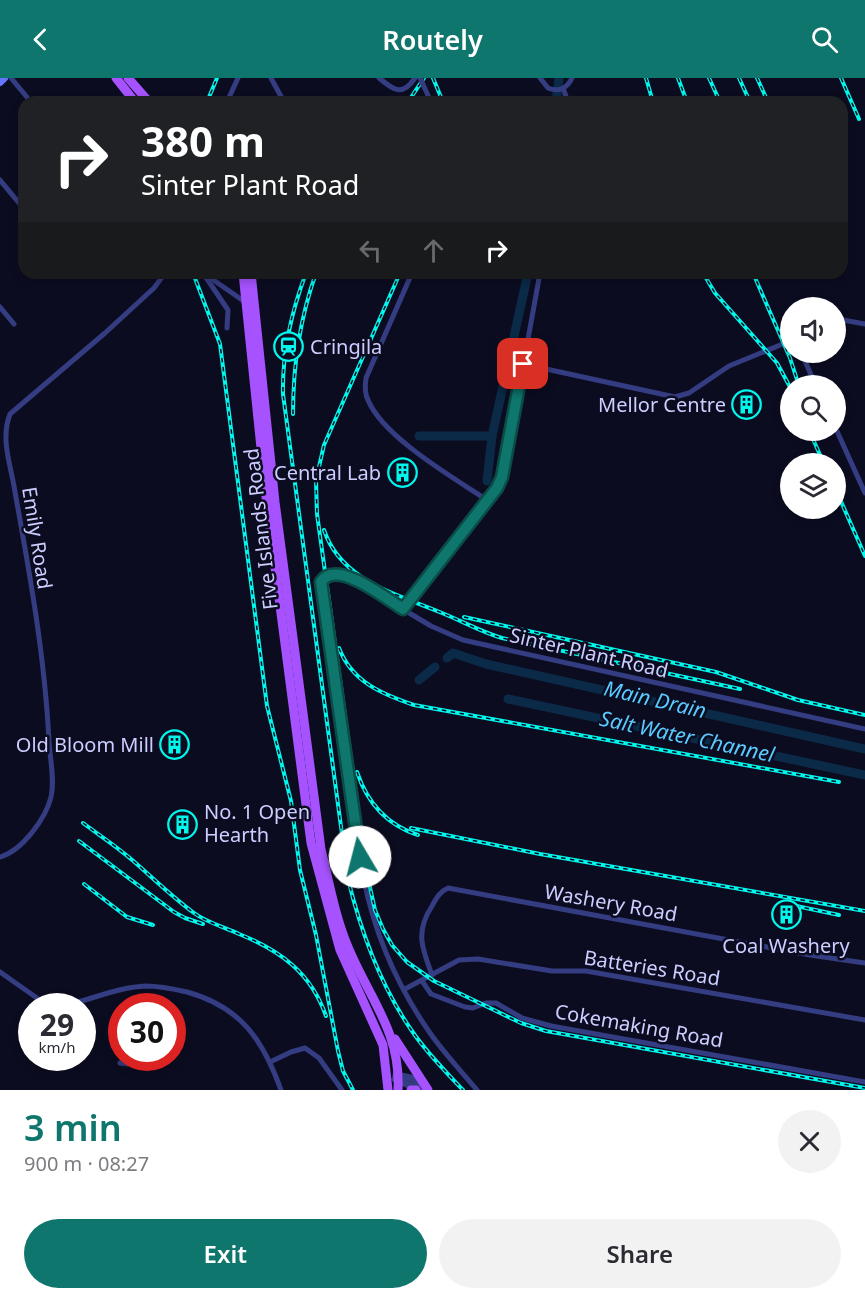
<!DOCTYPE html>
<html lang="en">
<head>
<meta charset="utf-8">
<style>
  body { margin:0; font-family:"Noto Sans",sans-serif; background:#f2f2f3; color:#2b2b33; height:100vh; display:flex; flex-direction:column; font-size:22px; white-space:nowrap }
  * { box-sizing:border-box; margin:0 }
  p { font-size:20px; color:#7c7c81 }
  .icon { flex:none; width:33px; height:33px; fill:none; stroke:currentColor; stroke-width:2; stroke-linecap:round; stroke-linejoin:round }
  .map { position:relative; height:1012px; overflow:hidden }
  .side { display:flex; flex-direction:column; background:#fff; flex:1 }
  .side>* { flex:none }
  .top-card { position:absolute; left:18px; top:18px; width:830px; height:183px; border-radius:18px; box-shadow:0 3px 9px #0003; background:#202124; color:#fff; overflow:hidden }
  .fabs { position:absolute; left:780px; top:219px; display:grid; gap:12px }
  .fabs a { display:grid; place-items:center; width:66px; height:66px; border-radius:50%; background:#fff; box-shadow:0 3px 9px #0003; font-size:30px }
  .speed { position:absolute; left:18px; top:915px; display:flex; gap:12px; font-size:30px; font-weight:700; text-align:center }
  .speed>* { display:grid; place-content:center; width:78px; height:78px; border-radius:50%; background:#fff; box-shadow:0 3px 9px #0003; line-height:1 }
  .speed small { font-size:15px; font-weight:400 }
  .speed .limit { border:9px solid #d22; background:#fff; color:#111 }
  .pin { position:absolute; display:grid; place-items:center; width:51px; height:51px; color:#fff; margin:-26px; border-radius:12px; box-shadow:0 3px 9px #0006 }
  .me { position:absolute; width:66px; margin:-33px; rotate:352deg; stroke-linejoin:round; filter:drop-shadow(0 0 4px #0008) }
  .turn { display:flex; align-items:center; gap:21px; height:126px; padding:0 24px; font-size:27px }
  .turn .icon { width:78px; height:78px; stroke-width:2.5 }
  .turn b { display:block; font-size:42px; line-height:51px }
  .lanes { display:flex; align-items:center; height:57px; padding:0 24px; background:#0003; justify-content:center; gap:30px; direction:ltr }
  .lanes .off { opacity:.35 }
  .round { display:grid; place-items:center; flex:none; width:63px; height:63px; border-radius:32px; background:#f2f2f3 }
  .head { display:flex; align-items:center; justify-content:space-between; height:102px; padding:0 24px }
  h1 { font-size:36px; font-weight:600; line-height:45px; color:#0f766e }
  .primary-button { display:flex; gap:12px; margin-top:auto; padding:12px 24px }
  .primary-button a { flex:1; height:69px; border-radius:36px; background:#0f766e; color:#fff; font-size:24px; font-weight:600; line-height:69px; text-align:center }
  .primary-button a+a { background:#f2f2f3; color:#2b2b33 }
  header { display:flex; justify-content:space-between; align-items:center; height:78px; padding:0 24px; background:#0f766e; color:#fff; font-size:27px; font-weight:600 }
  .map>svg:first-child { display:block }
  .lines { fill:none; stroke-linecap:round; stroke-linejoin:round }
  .river { stroke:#0a2a47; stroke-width:9 }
  .minor { stroke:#353d82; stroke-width:5 }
  .tertiary { stroke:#353d82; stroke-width:7 }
  .secondary { stroke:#6376ff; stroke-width:8 }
  .primary { stroke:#a653ff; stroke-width:9 }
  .rail-casing { stroke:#00f7ec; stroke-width:4 }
  .rail { stroke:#0c0c21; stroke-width:1.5; stroke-dasharray:4.5; stroke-linecap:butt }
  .minor-bridge { stroke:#353d82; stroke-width:5 }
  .route-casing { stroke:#0a4d48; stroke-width:15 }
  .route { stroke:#0f766e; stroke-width:10 }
  .labels { text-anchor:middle; stroke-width:5; stroke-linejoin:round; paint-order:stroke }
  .poi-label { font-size:20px; fill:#ccceff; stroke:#0c0c21; text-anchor:end }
  .street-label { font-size:20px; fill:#ccceff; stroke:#0c0c21 }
  .water-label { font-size:21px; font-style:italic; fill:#5acbff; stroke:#0c0c21 }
</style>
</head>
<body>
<header><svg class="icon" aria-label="back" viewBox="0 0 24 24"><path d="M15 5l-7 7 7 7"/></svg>Routely<svg class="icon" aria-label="search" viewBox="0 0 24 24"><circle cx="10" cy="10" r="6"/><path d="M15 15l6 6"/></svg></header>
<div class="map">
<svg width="865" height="1012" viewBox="0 0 865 1012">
  <rect width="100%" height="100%" fill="#0c0c21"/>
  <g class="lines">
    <!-- river -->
    <g class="river">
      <polyline points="556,24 559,0"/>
      <polyline points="419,358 492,358"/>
      <polyline points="487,403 492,358 528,195"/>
      <polyline points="447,580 453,575 486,586 865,671"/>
      <polyline points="419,602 435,589"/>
      <polyline points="508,621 865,697"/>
    </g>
    <!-- minor -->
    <g class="minor">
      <polyline points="11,0 31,24"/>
      <polyline points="271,0 284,24"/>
      <path d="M379,0C394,12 402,19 415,0"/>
      <path d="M540,0L548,10C558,14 567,11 572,0"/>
      <polyline points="563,10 568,24"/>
      <polyline points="227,24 238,0"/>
      <polyline points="0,102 24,131"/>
      <polyline points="203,195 228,232 227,250"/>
      <polyline points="207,195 212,201 245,224"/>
      <path d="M412,195L366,300C365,307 364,315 368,322C383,359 454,400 487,422"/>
      <polyline points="0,229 14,246"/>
      <polyline points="836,245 843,242 865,246"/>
      <polyline points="801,274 816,308"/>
      <polyline points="523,286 675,319 689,315 729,288 790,263"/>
      <polyline points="520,304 546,291"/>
      <polyline points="836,351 865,415"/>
      <polyline points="403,531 497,410 503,399 540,195"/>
      <path d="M0,779C22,773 46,740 51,719C55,702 50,681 49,664C45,580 30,497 15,414C11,387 0,362 10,336L105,255L154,210L165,195"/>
      <polyline points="0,894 44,925"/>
      <path d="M432,897C422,870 415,854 432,828C436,821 439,814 448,810L810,877L865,885"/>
      <polyline points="422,903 431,916 465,929 473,930 486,925 496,925 522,940 551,948 865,1004"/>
      <polyline points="405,911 459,882 478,881 552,893 586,893 865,942"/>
      <polyline points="43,928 45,923 53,924 55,928"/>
      <path d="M61,928C89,923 117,909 146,908C160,908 174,911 187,914C241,929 263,962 281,1012"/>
      <polyline points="270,984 291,974 305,970 319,980 342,1012"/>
      <polyline points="120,985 145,988"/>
      <path d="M477,1012C461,993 444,975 430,955C398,909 375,857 364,802L321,508L325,499L337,496L347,498L431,548L463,562L865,651"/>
    </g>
    <!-- tertiary -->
    <g class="tertiary">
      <polyline points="396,997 411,1000 424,1008"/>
      <polyline points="395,1001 420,1012"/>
    </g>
    <!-- secondary -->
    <polyline class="secondary" points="0,4 4,0"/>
    <!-- primary -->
    <g class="primary">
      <polyline points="116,0 135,24"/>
      <polyline points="128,0 149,24"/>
      <polyline points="243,195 267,428 311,765 340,872 383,967 388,1012"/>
      <path d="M251,195L275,424L321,771C329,804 335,838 348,869C369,920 401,954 398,1012"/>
      <polyline points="395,961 428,1012"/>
      <polyline points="411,1012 416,1012"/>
    </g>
    <defs>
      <g id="rail">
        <polyline points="433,0 443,24"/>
        <polyline points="646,0 653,24"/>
        <polyline points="678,0 687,24"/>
        <polyline points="709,0 720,24"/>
        <polyline points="739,0 750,24"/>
        <polyline points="757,0 768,24"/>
        <polyline points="841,0 859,41"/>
        <polyline points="207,24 217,0"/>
        <polyline points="408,24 424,0"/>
        <polyline points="193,195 220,266 267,628 291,723 300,792 316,857 338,973 343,993 353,1012"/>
        <path d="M306,195C291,235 282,273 283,316L348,801C361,854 380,907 412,953C426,974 445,993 463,1012"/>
        <polyline points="400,195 324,367 316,402 317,436 367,796 375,832 383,851 392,867 407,884 434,903 521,945 546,953 865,1010"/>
        <polyline points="703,195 715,215 777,285 790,309"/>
        <polyline points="753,195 790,280 799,308"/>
        <path d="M293,336C293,288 300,240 316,195"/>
        <polyline points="809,352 824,386"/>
        <polyline points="836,412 865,478"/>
        <path d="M324,452C341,503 397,516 442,535C462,543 481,554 502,560L740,611"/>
        <polyline points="464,539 716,594 798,622 865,637"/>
        <path d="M339,570C352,604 382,616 414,627L839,704"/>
        <path d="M357,694C367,724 387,747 418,757"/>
        <path d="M83,745C99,757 116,768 131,781C152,799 171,818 194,835C208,845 224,849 239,856C281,873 311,895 326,938"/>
        <polyline points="411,750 540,776 865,833"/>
        <polyline points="79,763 174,834 185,840 203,846"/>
        <polyline points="84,806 127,839 153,847"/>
        <polyline points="787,826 839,837"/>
      </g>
    </defs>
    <!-- rail casing -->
    <use href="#rail" class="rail-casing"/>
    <!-- rail -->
    <use href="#rail" class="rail"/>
    <!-- minor-bridge -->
    <polyline class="minor-bridge" points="420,0 431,24"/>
  </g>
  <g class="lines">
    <defs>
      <path id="route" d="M360,779L321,504C336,480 387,521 403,531L497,410L502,399L523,286"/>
    </defs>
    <!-- route casing -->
    <use href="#route" class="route-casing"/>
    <!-- route -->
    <use href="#route" class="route"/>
  </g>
  <!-- icons -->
  <defs>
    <symbol id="station-ring" viewBox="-11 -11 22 22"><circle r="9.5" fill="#0c0c21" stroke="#00f7ec" stroke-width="1.5"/><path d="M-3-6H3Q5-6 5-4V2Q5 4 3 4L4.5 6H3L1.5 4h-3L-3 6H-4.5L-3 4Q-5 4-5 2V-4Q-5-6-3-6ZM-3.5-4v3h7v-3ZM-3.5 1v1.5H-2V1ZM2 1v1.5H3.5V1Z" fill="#00f7ec"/></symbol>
    <symbol id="building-ring" viewBox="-11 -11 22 22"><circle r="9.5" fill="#0c0c21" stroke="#00f7ec" stroke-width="1.5"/><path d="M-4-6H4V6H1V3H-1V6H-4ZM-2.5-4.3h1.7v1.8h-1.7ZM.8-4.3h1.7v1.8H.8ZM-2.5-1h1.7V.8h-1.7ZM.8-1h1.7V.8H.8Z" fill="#00f7ec"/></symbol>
  </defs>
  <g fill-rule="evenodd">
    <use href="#station-ring" x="272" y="252" width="33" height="33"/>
    <use href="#building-ring" x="730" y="310" width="33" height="33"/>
    <use href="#building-ring" x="386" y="378" width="33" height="33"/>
    <use href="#building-ring" x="158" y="650" width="33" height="33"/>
    <use href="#building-ring" x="166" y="730" width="33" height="33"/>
    <use href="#building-ring" x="770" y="820" width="33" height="33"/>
  </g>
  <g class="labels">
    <!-- poi labels -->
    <g class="poi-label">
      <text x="310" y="276" text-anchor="start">Cringila</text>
      <text x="726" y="334">Mellor Centre</text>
      <text x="381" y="402">Central Lab</text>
      <text x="154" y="674">Old Bloom Mill</text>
      <text x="204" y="741" text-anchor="start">No. 1 Open<tspan x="204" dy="23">Hearth</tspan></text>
      <text x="786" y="875" text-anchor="middle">Coal Washery</text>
    </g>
    <!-- street labels -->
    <g class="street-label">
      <text transform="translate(261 451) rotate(-97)" y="7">Five Islands Road</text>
      <text transform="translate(37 460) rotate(81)" y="7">Emily Road</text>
      <text transform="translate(589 575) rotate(13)" y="7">Sinter Plant Road</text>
      <text transform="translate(611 825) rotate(10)" y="7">Washery Road</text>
      <text transform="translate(652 890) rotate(9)" y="7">Batteries Road</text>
      <text transform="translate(639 948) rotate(10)" y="7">Cokemaking Road</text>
    </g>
    <!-- water labels -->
    <g class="water-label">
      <text transform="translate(655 622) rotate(13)" y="7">Main Drain</text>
      <text transform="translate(687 659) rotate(12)" y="7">Salt Water Channel</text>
    </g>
  </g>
</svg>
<div class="fabs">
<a><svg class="icon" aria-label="sound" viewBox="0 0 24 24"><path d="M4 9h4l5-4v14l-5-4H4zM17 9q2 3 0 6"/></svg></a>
<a><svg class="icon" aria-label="search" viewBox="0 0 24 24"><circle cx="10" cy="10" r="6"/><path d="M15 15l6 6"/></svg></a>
<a><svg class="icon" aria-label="layers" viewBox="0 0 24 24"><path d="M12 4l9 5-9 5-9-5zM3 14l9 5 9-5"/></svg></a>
</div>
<div class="speed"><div>29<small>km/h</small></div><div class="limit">30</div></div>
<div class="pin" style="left:523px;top:286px;background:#d93025"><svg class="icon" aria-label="arrive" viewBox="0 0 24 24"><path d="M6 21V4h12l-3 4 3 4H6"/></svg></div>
<svg class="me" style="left:360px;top:779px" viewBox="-20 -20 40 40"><circle r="19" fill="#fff"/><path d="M0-13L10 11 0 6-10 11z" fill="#0f766e"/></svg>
<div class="top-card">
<div class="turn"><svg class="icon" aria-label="right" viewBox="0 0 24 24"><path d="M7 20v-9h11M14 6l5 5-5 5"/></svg><div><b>380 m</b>Sinter Plant Road</div></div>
<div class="lanes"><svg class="icon off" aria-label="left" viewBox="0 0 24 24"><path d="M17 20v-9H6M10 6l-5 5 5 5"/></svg><svg class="icon off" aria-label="ahead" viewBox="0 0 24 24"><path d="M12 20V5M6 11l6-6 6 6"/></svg><svg class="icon" aria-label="right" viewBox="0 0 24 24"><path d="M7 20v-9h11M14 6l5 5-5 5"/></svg></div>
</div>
</div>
<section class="side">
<div class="head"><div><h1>3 min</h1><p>900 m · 08:27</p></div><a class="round"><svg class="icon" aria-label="close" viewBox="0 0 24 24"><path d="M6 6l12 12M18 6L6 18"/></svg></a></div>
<div class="primary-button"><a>Exit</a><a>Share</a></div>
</section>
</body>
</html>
